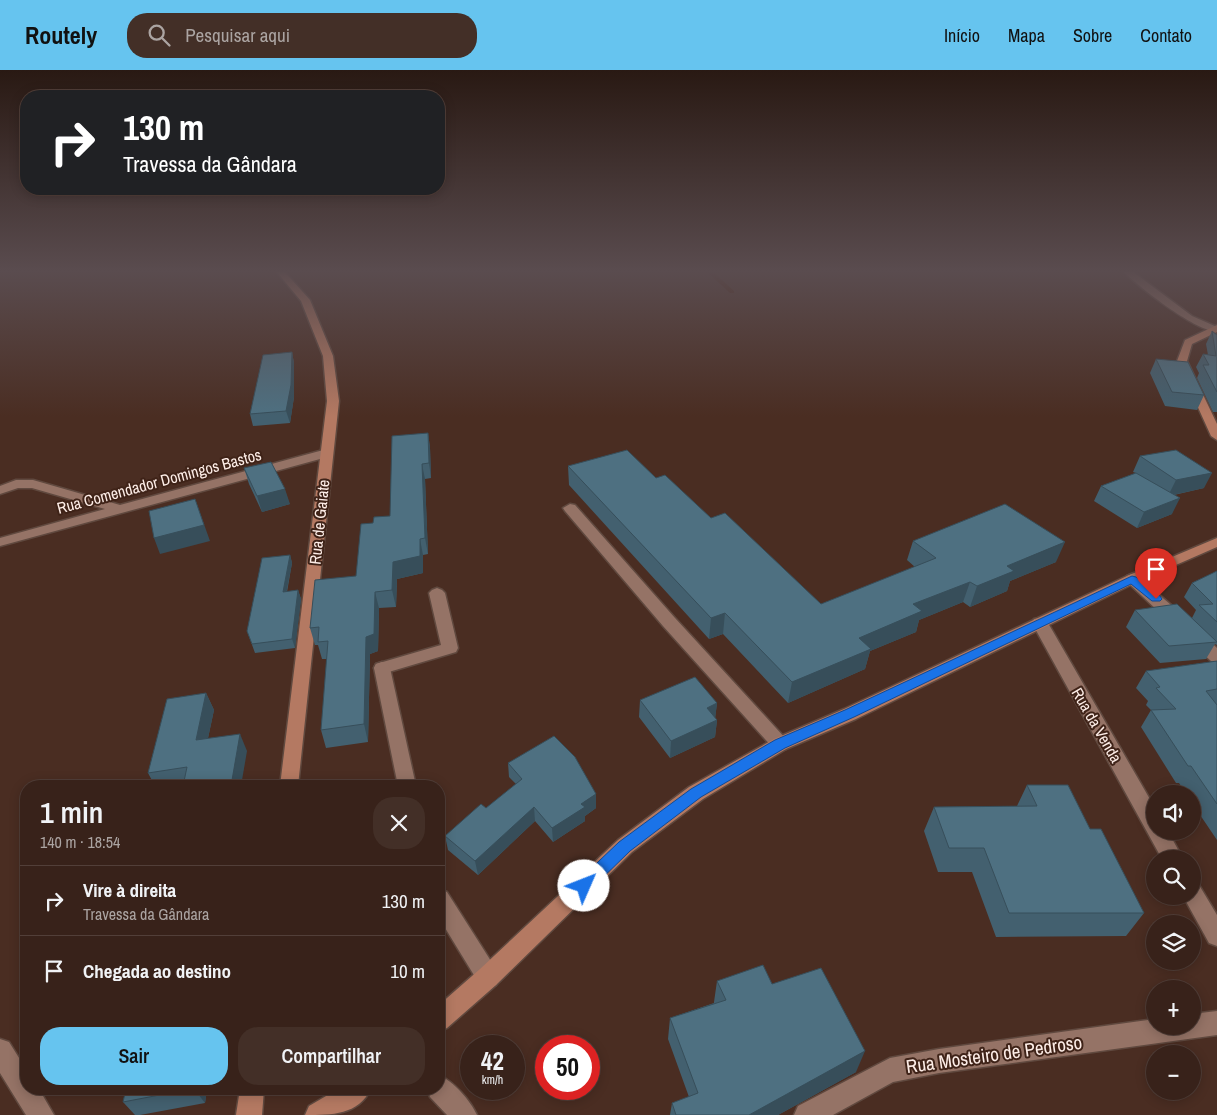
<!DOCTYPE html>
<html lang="pt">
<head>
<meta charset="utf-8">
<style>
  body { margin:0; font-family:"Archivo Narrow",sans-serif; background:#432f27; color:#f1f3f6; height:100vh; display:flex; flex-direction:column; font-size:19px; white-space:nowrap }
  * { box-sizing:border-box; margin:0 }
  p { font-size:16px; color:#aba4a2 }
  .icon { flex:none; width:28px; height:28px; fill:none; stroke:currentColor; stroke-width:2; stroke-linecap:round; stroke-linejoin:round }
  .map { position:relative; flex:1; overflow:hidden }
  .sheet { position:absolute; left:20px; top:710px; width:425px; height:315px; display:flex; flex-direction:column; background:#38221a; border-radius:20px; box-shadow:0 2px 12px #0003,0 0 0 1px #523f39 }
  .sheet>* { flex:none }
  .hud { position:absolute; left:20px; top:20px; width:425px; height:105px; border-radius:20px; box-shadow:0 2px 12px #0003,0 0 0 1px #523f39; background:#202124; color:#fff; overflow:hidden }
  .fabs { position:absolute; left:1146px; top:715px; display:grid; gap:10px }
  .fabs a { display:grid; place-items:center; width:55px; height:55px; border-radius:50%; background:#38221a; box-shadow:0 2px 12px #0003,0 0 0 1px #523f39; font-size:25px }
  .speed { position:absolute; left:460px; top:965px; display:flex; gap:10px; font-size:25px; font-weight:700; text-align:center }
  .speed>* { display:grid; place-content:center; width:65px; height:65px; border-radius:50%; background:#38221a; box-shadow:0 2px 12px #0003,0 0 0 1px #523f39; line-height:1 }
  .speed small { font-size:12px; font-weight:400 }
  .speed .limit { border:8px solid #d22; background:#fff; color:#111 }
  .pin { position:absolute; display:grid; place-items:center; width:42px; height:42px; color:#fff; margin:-51px -21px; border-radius:50% 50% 50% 0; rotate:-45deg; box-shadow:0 0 5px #0007 }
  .pin .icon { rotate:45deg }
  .me { position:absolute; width:55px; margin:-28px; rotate:46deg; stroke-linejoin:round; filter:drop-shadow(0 0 4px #0008) }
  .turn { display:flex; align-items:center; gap:18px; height:105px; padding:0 20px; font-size:22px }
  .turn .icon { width:65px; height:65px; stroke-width:2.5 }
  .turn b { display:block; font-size:35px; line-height:42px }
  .round { display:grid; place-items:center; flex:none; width:52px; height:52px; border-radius:20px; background:#432f27 }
  .overview { display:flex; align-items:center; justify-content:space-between; height:85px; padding:0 20px }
  h1 { font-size:30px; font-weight:600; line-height:38px }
  .cta { display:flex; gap:10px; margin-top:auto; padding:10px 20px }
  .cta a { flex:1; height:58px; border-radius:20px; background:#66c4ef; color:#111; font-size:20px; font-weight:600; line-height:58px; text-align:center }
  .cta a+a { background:#432f27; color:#f1f3f6 }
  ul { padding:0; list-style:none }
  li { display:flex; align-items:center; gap:15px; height:70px; padding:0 20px; border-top:1px solid #523f39 }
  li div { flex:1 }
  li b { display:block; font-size:19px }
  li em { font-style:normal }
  header { display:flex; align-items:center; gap:30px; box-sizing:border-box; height:70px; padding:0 25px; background:#66c4ef; color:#111 }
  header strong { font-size:24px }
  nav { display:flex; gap:28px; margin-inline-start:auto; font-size:18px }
  .search { width:350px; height:45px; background:#432f27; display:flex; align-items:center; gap:12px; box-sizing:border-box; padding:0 18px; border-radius:20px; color:#aba4a2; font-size:19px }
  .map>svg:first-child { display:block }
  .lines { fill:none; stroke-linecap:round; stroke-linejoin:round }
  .stream { fill:#411401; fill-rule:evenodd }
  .lane-casing { stroke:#60493f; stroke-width:3 }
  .street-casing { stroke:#60493f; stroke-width:3 }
  .secondary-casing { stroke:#60493f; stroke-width:3 }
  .lane { fill:#957366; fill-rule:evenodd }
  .street { fill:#957366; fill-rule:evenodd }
  .secondary { fill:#b47962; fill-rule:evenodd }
  .wall { fill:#43606f }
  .shaded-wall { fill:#374e5a }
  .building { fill:#4e7081; stroke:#374e5a }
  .route { fill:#1a73e8; stroke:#114b97 }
  .labels { text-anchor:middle; stroke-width:4; stroke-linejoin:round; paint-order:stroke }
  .street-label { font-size:16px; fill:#fdede7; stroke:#3f2318 }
  .near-street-label { font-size:19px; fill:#fdede7; stroke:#3f2318 }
</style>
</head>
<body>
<header>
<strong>Routely</strong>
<div class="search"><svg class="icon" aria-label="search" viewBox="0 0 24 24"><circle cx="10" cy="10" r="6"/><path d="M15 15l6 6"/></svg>Pesquisar aqui</div>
<nav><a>Início</a><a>Mapa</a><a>Sobre</a><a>Contato</a></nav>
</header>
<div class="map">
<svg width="1217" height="1045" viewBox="0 0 1217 1045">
  <rect width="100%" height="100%" fill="#4a2d22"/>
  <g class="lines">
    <!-- stream -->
    <polygon class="stream" points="706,201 712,201 734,221 734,223 730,223"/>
    <defs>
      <g id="lane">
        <polygon points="570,434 575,435 675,548 786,669 789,674 786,679 780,681 774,679 663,556 565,441 563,438"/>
        <polygon points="437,518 442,520 445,523 458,578 456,582 382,604 376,602 374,598 376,594 441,575 429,523 432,520"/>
      </g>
      <g id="street">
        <path d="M1123,201H1132L1192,246L1217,257V261C1199,264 1136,215 1123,201Z"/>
        <polygon points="327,379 333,383 331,386 0,476 0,468 105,439 32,418 18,418 0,424 0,416 16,410 33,410 120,435"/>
        <polygon points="1132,504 1137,506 1184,546 1186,550 1184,554 1178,555 1172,554 1127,512 1125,509 1127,506"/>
        <polygon points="1040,548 1046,549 1048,553 1155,738 1155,761 1168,761 1183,789 1162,789 1032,553 1034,549"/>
        <polygon points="1196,563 1202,564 1217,578 1217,593 1211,591 1190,572 1188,568 1190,564"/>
        <polygon points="382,592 388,594 390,598 416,716 398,716 374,598 376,594"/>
        <polygon points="1192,813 1199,815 1217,845 1217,876 1209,873 1183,826 1192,826"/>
        <polygon points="439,819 447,822 496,899 499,907 496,915 488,918 480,915 439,848"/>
        <polygon points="1217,941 1217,965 939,1003 893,1012 833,1045 794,1045 798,1036 890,988 939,979 1155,949 1155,956 1192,956 1192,944"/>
        <polygon points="0,969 9,972 26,999 26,1019 39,1019 54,1045 26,1045 0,1003"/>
        <path d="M439,1005C454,1012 470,1030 477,1045H447L430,1027L427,1019H439Z"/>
      </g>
      <g id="secondary">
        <polygon points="276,201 284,201 310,230 333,286 339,331 298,716 280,716 327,331 323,286 301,231"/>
        <polygon points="1217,255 1217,262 1192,274 1187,291 1217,354 1217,370 1211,366 1177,291 1185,270"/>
        <polygon points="1217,468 1217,477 1137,512 856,649 786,679 703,729 632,782 496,915 447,958 439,962 439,935 480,899 618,770 689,717 774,669 844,639 1127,506"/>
        <polygon points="240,1019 264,1019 262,1045 236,1045"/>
        <path d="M338,1019H371C358,1045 332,1045 305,1045L309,1036Z"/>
      </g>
    </defs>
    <!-- lane casing -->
    <use href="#lane" class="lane-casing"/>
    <!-- street casing -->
    <use href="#street" class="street-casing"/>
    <!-- secondary casing -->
    <use href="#secondary" class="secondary-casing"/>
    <!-- lane -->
    <use href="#lane" class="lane"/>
    <!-- street -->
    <use href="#street" class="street"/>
    <!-- secondary -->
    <use href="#secondary" class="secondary"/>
  </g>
  <!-- wall -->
  <g class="wall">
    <polygon points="1212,261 1217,265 1217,342 1213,342 1197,308 1199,303 1196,297 1203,284 1208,285 1206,274"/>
    <polygon points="292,282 294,293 294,327 290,353 253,356 250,344"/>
    <polygon points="1156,289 1204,325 1197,340 1165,336 1150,303"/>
    <polygon points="428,363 430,378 431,408 425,409 428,484 423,485 423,503 397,509 396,537 379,538 378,581 370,584 368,672 326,678 321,660 327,589 322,589 318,575 315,575 310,558 356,506 373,453 390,446"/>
    <polygon points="1140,386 1204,418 1174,425 1172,444 1137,458 1094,431 1101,416 1136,403 1133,402"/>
    <polygon points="568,396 656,408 711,448 821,534 915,497 907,490 913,471 1056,492 1010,511 1007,521 970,537 963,532 919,550 916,562 870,581 865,599 788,633 723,564 709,569 569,415"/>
    <polygon points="244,398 290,434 262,442 249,414"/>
    <polygon points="290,485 292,493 287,522 298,520 301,529 295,578 255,583 247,561"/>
    <polygon points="1217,501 1217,575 1215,574 1206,589 1160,593 1126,557 1135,540 1192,548 1196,540 1184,527 1192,513"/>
    <polygon points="1217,591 1217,770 1192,733 1192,724 1186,724 1179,713 1176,713 1141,657 1151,640 1146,635 1148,631 1136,618 1146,601"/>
    <polygon points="206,623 214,640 208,668 247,681 183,716 155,716 148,703"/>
    <polygon points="640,630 717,633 715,648 717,650 715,667 670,688 639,647"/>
    <polygon points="508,693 596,738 585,746 585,751 553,772 535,751 478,805 448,780 445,766 486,738 516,714 509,707"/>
    <polygon points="1027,715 1090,759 1144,843 1126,866 996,867 972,802 938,802 924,761 934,737 1017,736"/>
    <polygon points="717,911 772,914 856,1002 778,1045 670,1045 672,1033 689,1027 668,969 670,948 714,933 714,932"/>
    <polygon points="126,1019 207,1019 205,1033 140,1045 135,1045 123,1032"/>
  </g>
  <!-- shaded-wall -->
  <g class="shaded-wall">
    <polygon points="292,282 294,293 294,327 290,353 286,341"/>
    <polygon points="428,363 430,378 431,408 429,393"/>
    <polygon points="422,394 425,409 428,484 425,468"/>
    <polygon points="1212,403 1204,418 1168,426 1176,410"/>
    <polygon points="285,419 290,434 262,442 257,426"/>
    <polygon points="1180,428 1172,444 1137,458 1144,442"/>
    <polygon points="195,429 210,471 160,484 154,468"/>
    <polygon points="420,469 423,485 423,503 397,509 396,537 392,520 393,492"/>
    <polygon points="1065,472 1056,492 1010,511 1007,521 970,537 977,516 1007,496"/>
    <polygon points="290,485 292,493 285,530 283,522"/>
    <polygon points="970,512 963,532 919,550 916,562 870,581 865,599 788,633 792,612 859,568 913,534"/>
    <polygon points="298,520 301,529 295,578 292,569"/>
    <polygon points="375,522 379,538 378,581 370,584 368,672 364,654 366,567"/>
    <polygon points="725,543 723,564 709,569 711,548"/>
    <polygon points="206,623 214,640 204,687 196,670"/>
    <polygon points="717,633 715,650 707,638"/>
    <polygon points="717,650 715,667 670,688 671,671"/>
    <polygon points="240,664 247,681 241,716 231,716"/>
    <polygon points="596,724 596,738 585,746 585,751 553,772 552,758 581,734"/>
    <polygon points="534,737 535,751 478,805 475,791"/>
    <polygon points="865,981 856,1002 778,1045 749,1045"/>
    <polygon points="194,1019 207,1019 205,1033"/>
  </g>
  <!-- building -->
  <g class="building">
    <polygon points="1212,261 1217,265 1217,322 1203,295 1209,295 1203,284 1216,286"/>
    <polygon points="292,282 291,315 286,341 250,344 263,285"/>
    <polygon points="1156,289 1188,292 1204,325 1172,322"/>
    <polygon points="428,363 429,393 422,394 425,468 420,469 420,486 393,492 392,520 375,522 374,564 366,567 364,654 321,660 328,571 318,572 319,557 310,558 315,510 356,506 361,454 373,453 374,447 390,446 392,366"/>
    <polygon points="627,380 656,408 665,405 711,448 725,443 821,534 936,488 913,471 1005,434 1065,472 1007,496 1014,501 977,516 970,512 913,534 922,541 859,568 871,579 792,612 725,543 711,548 568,396"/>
    <polygon points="1176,380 1212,403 1176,410 1140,386"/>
    <polygon points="271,392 285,419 257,426 244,398"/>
    <polygon points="1136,403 1180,428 1144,442 1101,416"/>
    <polygon points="195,429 204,455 154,468 149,441"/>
    <polygon points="290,485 283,522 298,520 292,569 252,574 247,561 262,488"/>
    <polygon points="1217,501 1217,552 1199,535 1213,534 1192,513"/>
    <polygon points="1177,534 1217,572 1169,576 1135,540"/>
    <polygon points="1217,591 1217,619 1206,621 1217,635 1217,734 1191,696 1188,696 1151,640 1176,639 1156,618 1160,617 1146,601"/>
    <polygon points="695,607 717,633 707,638 717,650 671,671 640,630"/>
    <polygon points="206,623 196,670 240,664 231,716 183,716 187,697 148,703 167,629"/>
    <polygon points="554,666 575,687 596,724 581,734 585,737 552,758 534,737 475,791 445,766 481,734 486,738 522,709 508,693"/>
    <polygon points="1027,715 1068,715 1090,759 1101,759 1144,843 1009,843 984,778 949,778 934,737 1037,736"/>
    <polygon points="763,895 772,914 821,898 865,981 749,1045 676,1045 672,1033 698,1023 670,948 726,930 717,911"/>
    <polygon points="126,1019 191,1019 123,1032"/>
  </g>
  <!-- sky -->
  <linearGradient id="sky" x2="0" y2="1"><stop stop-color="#291913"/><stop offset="0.58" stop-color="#5a4c4f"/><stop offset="1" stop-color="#5a4c4f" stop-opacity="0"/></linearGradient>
  <rect width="1217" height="347" fill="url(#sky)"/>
  <!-- route -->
  <polygon class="route" points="1132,506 1136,507 1160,526 1162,529 1160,531 1152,531 1131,514 854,647 785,678 701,727 630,781 589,821 584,823 578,821 576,816 578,811 619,772 691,719 775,670 845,640"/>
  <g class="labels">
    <!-- street labels -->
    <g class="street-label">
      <text transform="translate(159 411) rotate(-15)" y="6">Rua Comendador Domingos Bastos</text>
      <text transform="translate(319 452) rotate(-84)" y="6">Rua de Gaiate</text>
      <text transform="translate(1097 655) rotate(60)" y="6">Rua da Venda</text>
    </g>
    <!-- near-street labels -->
    <g class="near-street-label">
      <text transform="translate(994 984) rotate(-8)" y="7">Rua Mosteiro de Pedroso</text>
    </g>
  </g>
</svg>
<div class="fabs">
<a><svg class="icon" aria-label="sound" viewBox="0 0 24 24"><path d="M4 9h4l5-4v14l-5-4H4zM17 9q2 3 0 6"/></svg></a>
<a><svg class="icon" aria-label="search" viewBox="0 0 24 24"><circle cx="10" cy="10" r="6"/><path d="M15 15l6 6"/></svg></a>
<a><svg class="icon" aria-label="layers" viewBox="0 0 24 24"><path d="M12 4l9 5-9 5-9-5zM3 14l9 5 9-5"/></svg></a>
<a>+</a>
<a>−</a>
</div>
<div class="speed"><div>42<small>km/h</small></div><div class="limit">50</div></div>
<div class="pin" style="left:1156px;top:529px;background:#d93025"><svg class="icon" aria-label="arrive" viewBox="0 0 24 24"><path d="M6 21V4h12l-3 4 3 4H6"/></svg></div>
<svg class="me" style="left:584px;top:816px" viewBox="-20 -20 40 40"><circle r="19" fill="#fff"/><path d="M0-13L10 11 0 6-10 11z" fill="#1a73e8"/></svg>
<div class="hud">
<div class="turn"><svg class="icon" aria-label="right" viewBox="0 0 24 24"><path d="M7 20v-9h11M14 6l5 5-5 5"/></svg><div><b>130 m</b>Travessa da Gândara</div></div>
</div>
<section class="sheet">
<div class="overview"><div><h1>1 min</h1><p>140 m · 18:54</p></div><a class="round"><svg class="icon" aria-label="close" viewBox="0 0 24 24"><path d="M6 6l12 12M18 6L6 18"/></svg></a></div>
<ul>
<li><svg class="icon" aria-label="right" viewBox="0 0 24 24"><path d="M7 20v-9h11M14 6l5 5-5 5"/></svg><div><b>Vire à direita</b><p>Travessa da Gândara</p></div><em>130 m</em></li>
<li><svg class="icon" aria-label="arrive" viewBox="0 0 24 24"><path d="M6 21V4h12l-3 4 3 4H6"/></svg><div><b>Chegada ao destino</b></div><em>10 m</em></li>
</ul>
<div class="cta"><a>Sair</a><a>Compartilhar</a></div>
</section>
</div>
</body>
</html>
